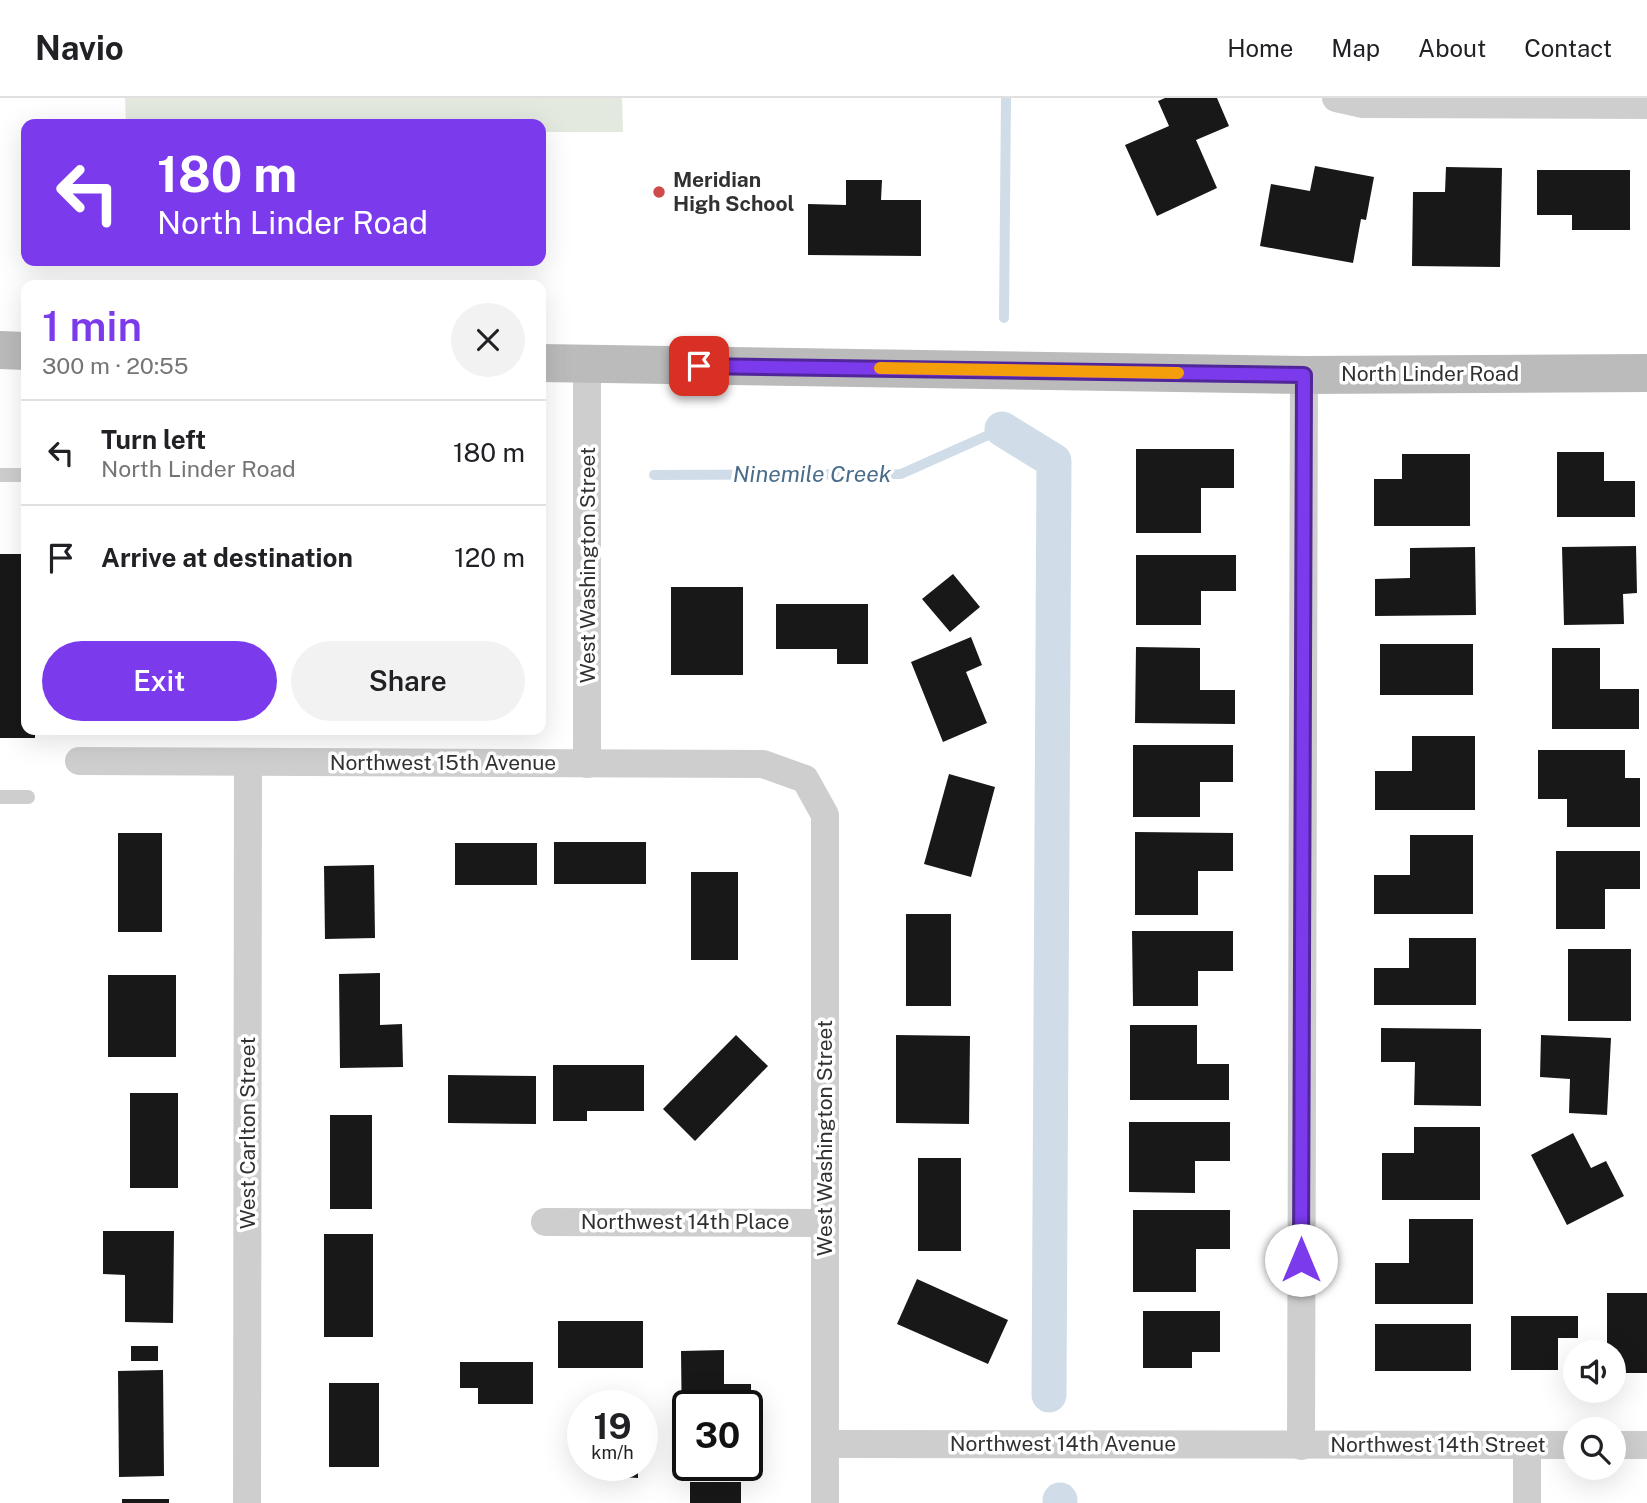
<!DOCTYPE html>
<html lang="en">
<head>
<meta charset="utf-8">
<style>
  body { margin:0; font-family:"Public Sans",sans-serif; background:#f2f2f2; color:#202124; height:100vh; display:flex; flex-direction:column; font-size:26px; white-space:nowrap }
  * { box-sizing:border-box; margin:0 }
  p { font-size:23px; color:#757577 }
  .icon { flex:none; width:38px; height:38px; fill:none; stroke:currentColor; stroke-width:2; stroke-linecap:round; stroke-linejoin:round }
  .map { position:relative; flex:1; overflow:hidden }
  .details { position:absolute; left:21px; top:182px; width:525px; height:455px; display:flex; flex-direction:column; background:#fff; border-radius:14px; box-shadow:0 7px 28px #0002 }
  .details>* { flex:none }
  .guide { position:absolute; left:21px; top:21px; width:525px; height:147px; border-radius:14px; box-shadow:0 7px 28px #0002; background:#7c3aed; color:#fff; overflow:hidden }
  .tools { position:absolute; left:1563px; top:1242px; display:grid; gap:14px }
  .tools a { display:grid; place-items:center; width:63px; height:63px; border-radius:50%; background:#fff; box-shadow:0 7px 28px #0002; font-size:35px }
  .speed { position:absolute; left:567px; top:1292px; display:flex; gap:14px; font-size:35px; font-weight:700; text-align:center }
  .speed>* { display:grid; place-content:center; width:91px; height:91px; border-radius:50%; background:#fff; box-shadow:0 7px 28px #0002; line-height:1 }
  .speed small { font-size:18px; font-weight:400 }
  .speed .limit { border:4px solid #111; border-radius:10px; background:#fff; color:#111 }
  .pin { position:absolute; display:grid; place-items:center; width:60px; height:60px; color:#fff; margin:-30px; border-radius:14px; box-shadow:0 4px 10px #0006 }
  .me { position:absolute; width:77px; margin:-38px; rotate:0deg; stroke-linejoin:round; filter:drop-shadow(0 0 5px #0008) }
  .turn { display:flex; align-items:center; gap:24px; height:147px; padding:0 21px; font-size:32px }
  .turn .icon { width:91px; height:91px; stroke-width:2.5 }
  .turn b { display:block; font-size:49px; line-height:60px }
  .round { display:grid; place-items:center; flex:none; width:74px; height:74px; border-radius:37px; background:#f2f2f2 }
  .overview { display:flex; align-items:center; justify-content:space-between; height:119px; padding:0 21px }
  h1 { font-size:42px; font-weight:600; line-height:52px; color:#7c3aed }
  .button { display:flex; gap:14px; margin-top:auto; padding:14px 21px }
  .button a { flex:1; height:80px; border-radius:42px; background:#7c3aed; color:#fff; font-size:28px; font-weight:600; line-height:80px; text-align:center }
  .button a+a { background:#f2f2f2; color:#202124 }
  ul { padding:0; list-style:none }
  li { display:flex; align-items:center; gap:21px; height:105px; padding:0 21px; border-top:2px solid #e0e0e0 }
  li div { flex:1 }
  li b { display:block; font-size:26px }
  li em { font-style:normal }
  header { display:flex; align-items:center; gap:42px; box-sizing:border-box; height:98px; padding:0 35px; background:#fff; border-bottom:2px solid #e0e0e0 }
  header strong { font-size:33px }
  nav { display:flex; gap:38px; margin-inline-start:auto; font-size:24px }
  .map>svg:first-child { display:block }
  .green { fill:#e3e9de }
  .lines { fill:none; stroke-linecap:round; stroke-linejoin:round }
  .stream { stroke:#d0dde9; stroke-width:10 }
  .canal { stroke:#d0dde9; stroke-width:35 }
  .building { fill:#181818 }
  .lane { stroke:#cecece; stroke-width:14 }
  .street { stroke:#cecece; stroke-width:28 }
  .secondary { stroke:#bbb; stroke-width:38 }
  .route-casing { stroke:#51269a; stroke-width:18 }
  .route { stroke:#7c3aed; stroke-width:12 }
  .slow { stroke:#f59e0b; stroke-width:12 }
  .poi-dot { fill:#d04a4b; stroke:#fff; stroke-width:2.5 }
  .labels { text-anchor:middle; stroke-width:7; stroke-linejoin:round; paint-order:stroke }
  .poi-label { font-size:21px; font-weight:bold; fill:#313131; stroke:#fff; text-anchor:start }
  .street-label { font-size:21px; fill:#313131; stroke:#fff }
  .water-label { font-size:23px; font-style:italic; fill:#486c8a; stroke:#fff }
</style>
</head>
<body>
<header>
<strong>Navio</strong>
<nav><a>Home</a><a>Map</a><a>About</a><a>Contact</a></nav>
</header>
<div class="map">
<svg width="1647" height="1405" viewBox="0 0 1647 1405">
  <rect width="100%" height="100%" fill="#fff"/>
  <!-- green -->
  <polygon class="green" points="125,0 622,0 623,34 541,34 541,26 126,26"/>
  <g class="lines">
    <!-- stream -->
    <g class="stream">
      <polyline points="1004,220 1006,0"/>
      <polyline points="654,377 901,376 1002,331 1002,328"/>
    </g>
    <!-- canal -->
    <g class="canal">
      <polyline points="1002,331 1054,363 1049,1297"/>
      <polyline points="1060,1405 1060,1402"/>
    </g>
  </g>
  <!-- building -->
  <g class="building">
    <polygon points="1165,0 1217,0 1229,28 1196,42 1217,90 1157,118 1125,47 1169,28 1158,3"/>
    <polygon points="1315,68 1374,79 1366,122 1361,121 1353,165 1260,148 1271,86 1310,93"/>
    <polygon points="1446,69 1502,70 1500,169 1412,168 1413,94 1445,94"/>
    <polygon points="1537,72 1630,72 1630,132 1572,132 1572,117 1537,117"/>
    <polygon points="846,82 882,82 881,102 921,102 921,158 808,157 808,106 846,107"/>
    <polygon points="1136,351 1234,351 1234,390 1201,390 1201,435 1136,435"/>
    <polygon points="1557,354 1604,354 1604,383 1635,383 1635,419 1557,419"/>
    <polygon points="1402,356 1470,356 1470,428 1374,428 1374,381 1402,381"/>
    <polygon points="1636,448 1637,495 1623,496 1624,526 1564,527 1562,449"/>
    <polygon points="1475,449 1476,517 1375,518 1375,481 1410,480 1410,450"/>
    <polygon points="0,456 26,456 26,632 35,632 35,640 0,640"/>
    <polygon points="1136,457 1236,457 1236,493 1201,493 1201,527 1136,527"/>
    <polygon points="953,476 980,509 950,534 922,501"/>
    <rect x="671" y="489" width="72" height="88"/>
    <polygon points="776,506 868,506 868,566 837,566 837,551 776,551"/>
    <polygon points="971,539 982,567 966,574 987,625 943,644 911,564"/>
    <rect x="1380" y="546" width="93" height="51"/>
    <polygon points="1136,549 1200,550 1200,592 1235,592 1235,626 1135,625"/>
    <polygon points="1552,550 1600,550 1600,591 1639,591 1639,631 1552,631"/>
    <polygon points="1412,638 1475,638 1475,712 1375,712 1375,673 1412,673"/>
    <polygon points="1133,647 1233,647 1233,684 1200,684 1200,719 1133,719"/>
    <polygon points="1538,652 1625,652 1625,680 1640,680 1640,729 1567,729 1567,701 1538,701"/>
    <polygon points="949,676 995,689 971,779 924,766"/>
    <polygon points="1135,734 1233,735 1233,773 1198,773 1198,817 1135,817"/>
    <rect x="118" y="735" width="44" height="99"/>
    <polygon points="1410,737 1473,737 1473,816 1374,816 1374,777 1410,777"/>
    <rect x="554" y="744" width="92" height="42"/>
    <rect x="455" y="745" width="82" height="42"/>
    <polygon points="1556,753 1640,753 1640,791 1605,791 1605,831 1556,831"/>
    <polygon points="374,767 375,840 325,841 324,768"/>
    <rect x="691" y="774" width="47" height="88"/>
    <rect x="906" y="816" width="45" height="92"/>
    <polygon points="1132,833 1233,833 1233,873 1198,873 1198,908 1133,908"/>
    <polygon points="1409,840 1476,840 1476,907 1374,907 1374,870 1409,870"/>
    <rect x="1568" y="851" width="63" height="72"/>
    <polygon points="380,875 380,927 402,926 403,969 340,970 339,876"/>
    <rect x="108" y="877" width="68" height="82"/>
    <polygon points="1130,927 1197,927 1197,966 1229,966 1229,1002 1130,1002"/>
    <polygon points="1381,930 1481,931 1481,1008 1414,1007 1415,964 1381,964"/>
    <polygon points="736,937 768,968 695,1043 663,1011"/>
    <polygon points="896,937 970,938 969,1026 896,1025"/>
    <polygon points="1541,937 1611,940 1607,1017 1569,1015 1570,981 1540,979"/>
    <polygon points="553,967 644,967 644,1013 587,1013 587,1023 553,1023"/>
    <polygon points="448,977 536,978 536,1026 448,1025"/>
    <rect x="130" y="995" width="48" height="95"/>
    <rect x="330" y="1017" width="42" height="94"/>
    <polygon points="1129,1024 1230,1024 1230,1063 1195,1063 1195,1095 1129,1094"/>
    <polygon points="1414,1029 1480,1029 1480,1102 1382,1102 1382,1055 1414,1055"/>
    <polygon points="1573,1035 1591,1070 1606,1063 1624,1098 1567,1127 1531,1057"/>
    <rect x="918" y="1060" width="43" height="93"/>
    <polygon points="1133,1112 1230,1112 1230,1151 1196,1151 1196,1194 1133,1194"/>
    <polygon points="1409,1121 1473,1121 1473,1206 1375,1206 1375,1165 1409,1165"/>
    <polygon points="103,1133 174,1133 173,1225 125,1224 125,1177 103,1176"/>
    <rect x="324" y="1136" width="49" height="103"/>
    <polygon points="917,1181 1008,1222 988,1266 897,1226"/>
    <polygon points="1607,1195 1647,1195 1647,1275 1614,1275 1614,1255 1607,1255"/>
    <polygon points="1143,1213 1220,1213 1220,1254 1192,1254 1192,1270 1143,1270"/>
    <polygon points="1511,1218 1578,1218 1578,1240 1558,1240 1558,1272 1511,1272"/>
    <rect x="558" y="1223" width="85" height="47"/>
    <rect x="1375" y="1226" width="96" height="47"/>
    <rect x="131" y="1248" width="27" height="15"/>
    <polygon points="724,1252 724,1286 751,1286 751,1336 747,1336 747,1307 688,1307 688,1336 682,1336 681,1253"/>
    <polygon points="460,1264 533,1264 533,1306 478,1306 478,1290 460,1290"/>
    <polygon points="163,1272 164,1378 119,1379 118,1273"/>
    <rect x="329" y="1285" width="50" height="84"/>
    <polygon points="607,1367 638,1367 638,1380 607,1378"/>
    <rect x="690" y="1384" width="51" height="21"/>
    <rect x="122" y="1401" width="47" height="4"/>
  </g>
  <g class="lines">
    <!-- lane -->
    <g class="lane">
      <polyline points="0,377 26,377"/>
      <polyline points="0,699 28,699"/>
    </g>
    <!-- street -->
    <g class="street">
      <polyline points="1336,0 1363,6 1647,7"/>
      <polyline points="587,267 587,666"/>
      <polyline points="79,663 763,666 805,681 825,717 825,1405"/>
      <polyline points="545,1124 825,1125"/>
      <polyline points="825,1346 1575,1347"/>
      <polyline points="1614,1347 1647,1347"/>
      <polyline points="1301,1348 1304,277"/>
      <polyline points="247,1405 248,664"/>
      <polyline points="1527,1405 1527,1348"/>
    </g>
    <!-- secondary -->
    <g class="secondary">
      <polyline points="0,252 26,253"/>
      <polyline points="541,265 1304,277 1647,275"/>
    </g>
  </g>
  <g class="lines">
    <defs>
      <polyline id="route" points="699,268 1304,277 1301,1162"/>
    </defs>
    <!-- route casing -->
    <use href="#route" class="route-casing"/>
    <!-- route -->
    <use href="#route" class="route"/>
    <!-- slow -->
    <polyline class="slow" points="880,270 1178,275"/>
  </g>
  <!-- markers -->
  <circle class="poi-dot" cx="659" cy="94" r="7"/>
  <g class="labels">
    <!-- poi labels -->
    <g class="poi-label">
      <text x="673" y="89">Meridian<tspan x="673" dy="24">High School</tspan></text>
    </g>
    <!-- street labels -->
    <g class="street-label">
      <text x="1430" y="283">North Linder Road</text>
      <text transform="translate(588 467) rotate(-90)" y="7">West Washington Street</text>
      <text x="443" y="672">Northwest 15th Avenue</text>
      <text transform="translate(248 1035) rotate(-90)" y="7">West Carlton Street</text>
      <text transform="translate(825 1040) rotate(-90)" y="7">West Washington Street</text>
      <text x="685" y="1131">Northwest 14th Place</text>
      <text x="1063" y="1353">Northwest 14th Avenue</text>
      <text x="1438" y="1354">Northwest 14th Street</text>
    </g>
    <!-- water labels -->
    <g class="water-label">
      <text x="812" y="384">Ninemile Creek</text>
    </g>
  </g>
</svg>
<div class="tools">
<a><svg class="icon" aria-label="sound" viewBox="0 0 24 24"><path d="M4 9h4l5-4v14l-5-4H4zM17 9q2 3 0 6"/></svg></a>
<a><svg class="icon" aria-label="search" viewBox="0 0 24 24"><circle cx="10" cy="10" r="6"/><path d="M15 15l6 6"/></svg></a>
</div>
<div class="speed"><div>19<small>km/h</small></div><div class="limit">30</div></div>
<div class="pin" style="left:699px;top:268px;background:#d93025"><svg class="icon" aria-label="arrive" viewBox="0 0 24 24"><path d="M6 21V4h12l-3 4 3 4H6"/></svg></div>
<svg class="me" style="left:1301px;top:1162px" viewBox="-20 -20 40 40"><circle r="19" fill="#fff"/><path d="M0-13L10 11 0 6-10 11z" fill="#7c3aed"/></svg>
<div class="guide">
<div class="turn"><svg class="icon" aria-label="left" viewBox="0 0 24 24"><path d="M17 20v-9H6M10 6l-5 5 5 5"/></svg><div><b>180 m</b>North Linder Road</div></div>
</div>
<section class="details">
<div class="overview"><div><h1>1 min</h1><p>300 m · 20:55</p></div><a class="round"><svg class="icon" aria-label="close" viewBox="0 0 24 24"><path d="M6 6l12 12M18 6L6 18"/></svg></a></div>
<ul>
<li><svg class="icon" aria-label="left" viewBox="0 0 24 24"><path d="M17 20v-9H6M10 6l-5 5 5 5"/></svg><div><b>Turn left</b><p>North Linder Road</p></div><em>180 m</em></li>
<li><svg class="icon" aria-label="arrive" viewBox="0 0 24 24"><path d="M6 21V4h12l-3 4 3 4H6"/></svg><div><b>Arrive at destination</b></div><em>120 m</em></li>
</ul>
<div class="button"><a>Exit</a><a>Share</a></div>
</section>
</div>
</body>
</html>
